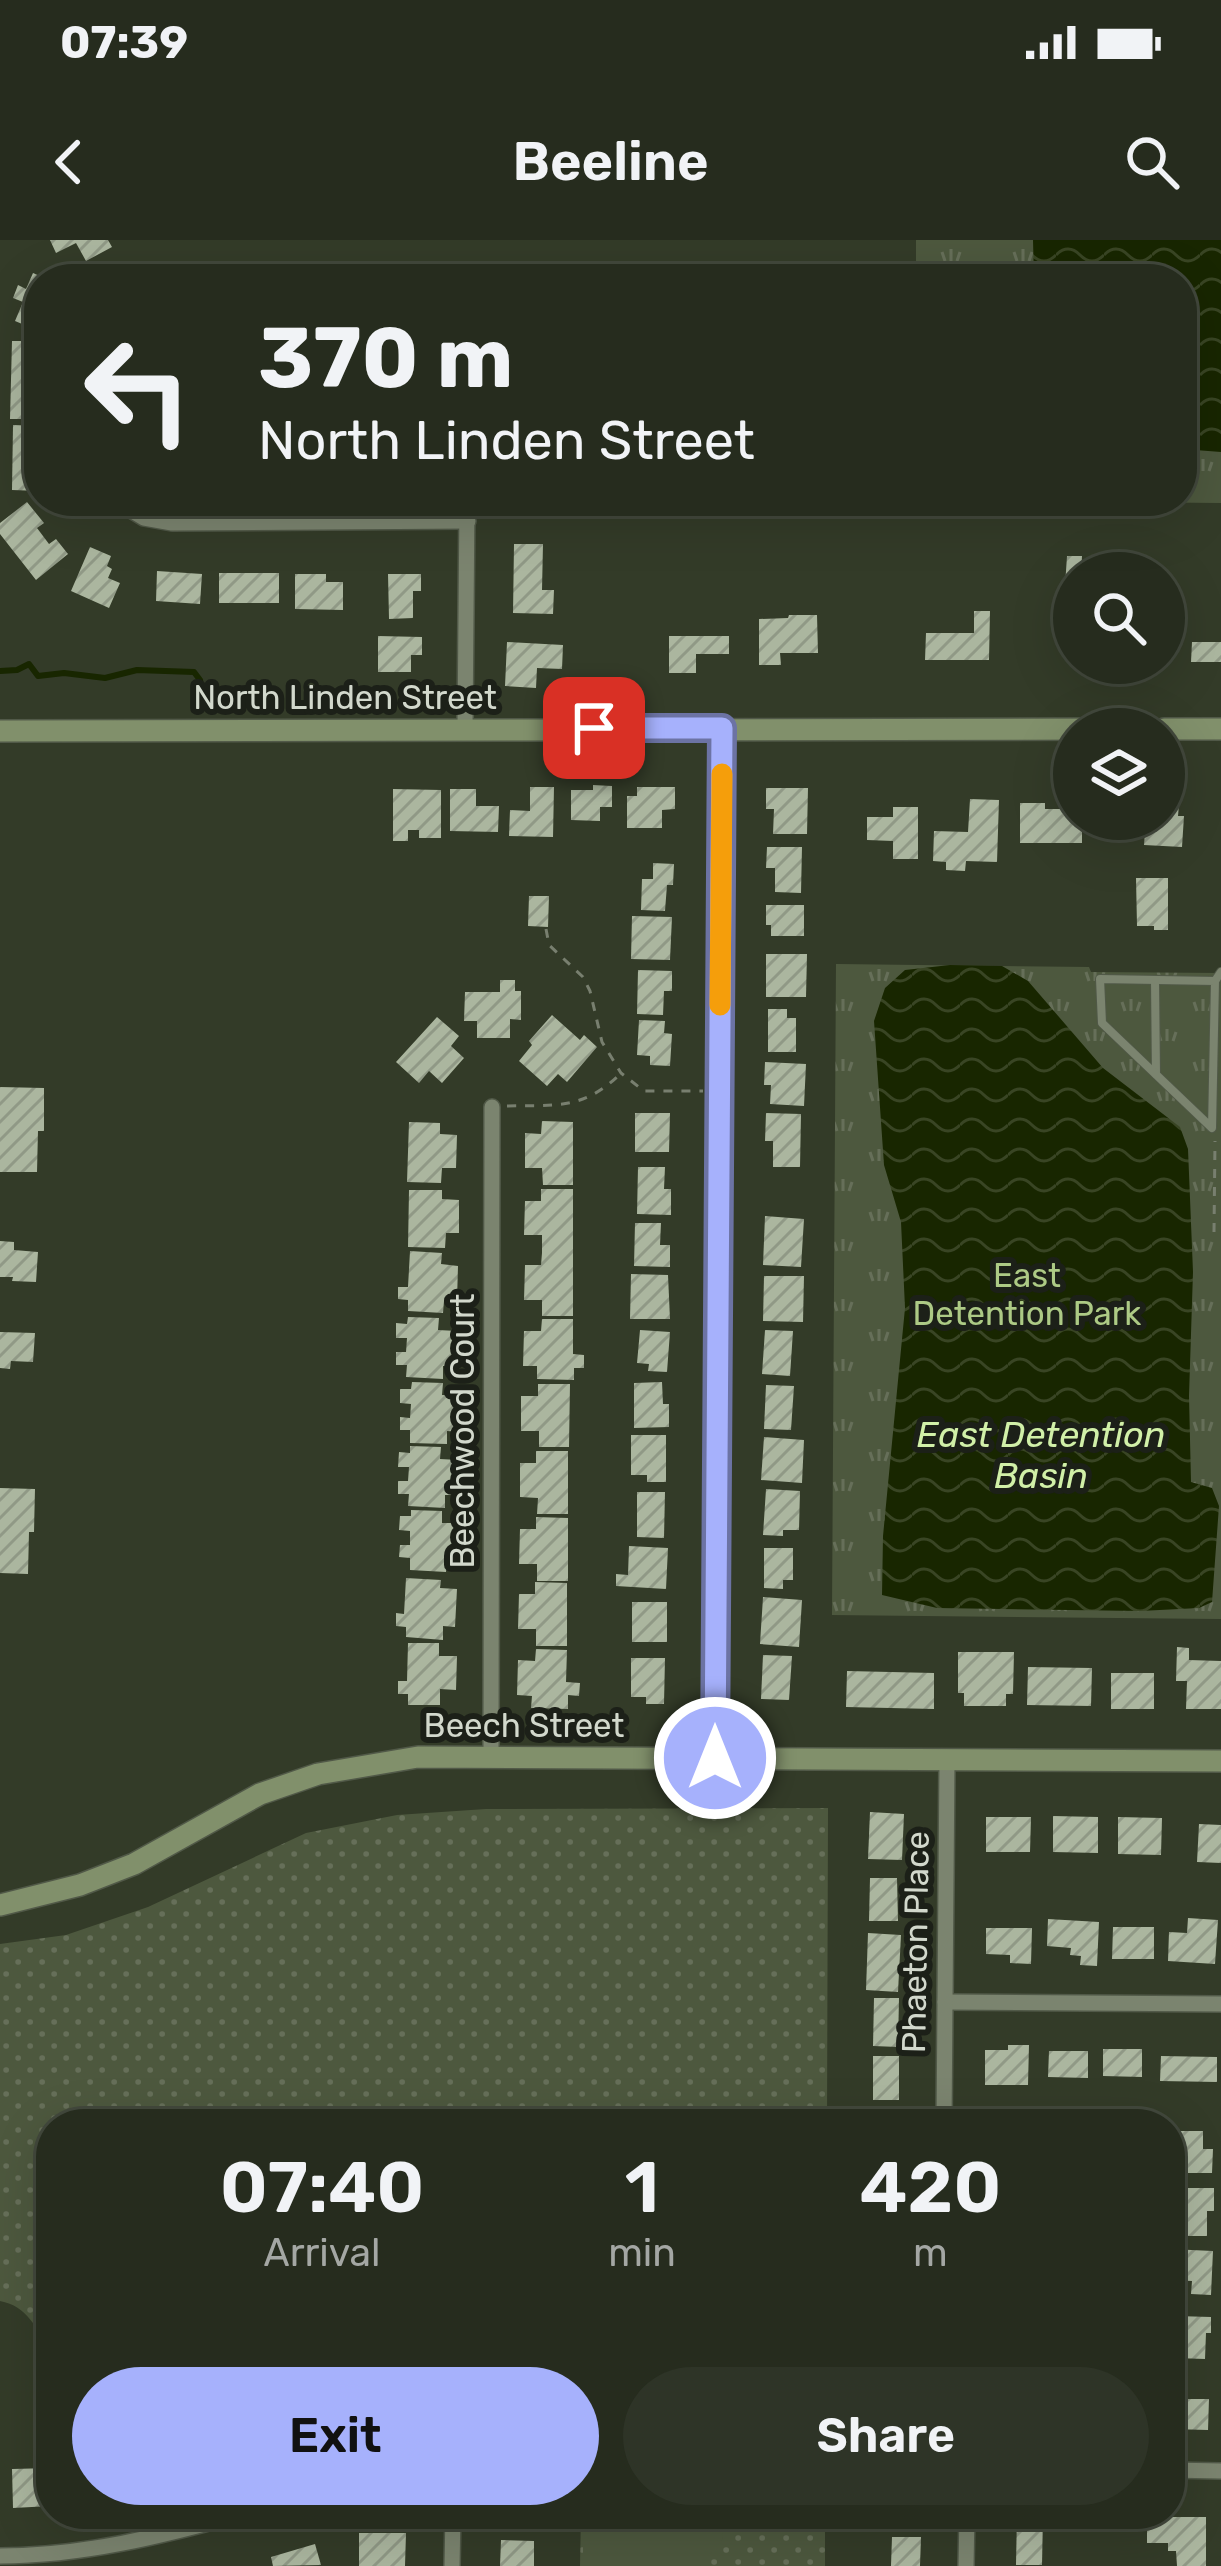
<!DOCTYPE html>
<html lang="en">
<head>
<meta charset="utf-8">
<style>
  body { margin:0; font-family:Rubik,sans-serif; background:#2e3427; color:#f1f3f6; height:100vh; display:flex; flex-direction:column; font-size:45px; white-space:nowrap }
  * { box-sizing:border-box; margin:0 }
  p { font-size:39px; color:#a4a7a4 }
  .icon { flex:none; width:66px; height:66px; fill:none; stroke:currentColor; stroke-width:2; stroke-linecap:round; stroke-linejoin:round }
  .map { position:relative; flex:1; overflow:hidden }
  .sheet { position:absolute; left:36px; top:1869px; width:1149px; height:420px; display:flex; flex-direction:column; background:#262c1e; border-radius:48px; box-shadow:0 12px 48px #0002,0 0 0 3px #42483c }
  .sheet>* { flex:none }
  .hud { position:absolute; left:24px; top:24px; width:1173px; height:252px; border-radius:48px; box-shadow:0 12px 48px #0002,0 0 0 3px #42483c; background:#262c1e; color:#f1f3f6; overflow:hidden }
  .fabs { position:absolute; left:1053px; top:312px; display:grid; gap:24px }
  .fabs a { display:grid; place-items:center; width:132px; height:132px; border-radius:50%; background:#262c1e; box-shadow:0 12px 48px #0002,0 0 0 3px #42483c; font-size:60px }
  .pin { position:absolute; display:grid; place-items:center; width:102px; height:102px; color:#fff; margin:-51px; border-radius:24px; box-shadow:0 6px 18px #0006 }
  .me { position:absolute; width:132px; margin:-66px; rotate:0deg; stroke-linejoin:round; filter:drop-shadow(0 0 9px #0008) }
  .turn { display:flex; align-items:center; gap:42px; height:252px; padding:0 36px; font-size:54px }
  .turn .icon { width:156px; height:156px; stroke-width:2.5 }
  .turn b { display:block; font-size:84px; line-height:102px }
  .eta { display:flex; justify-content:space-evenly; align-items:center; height:204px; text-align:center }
  .eta b { font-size:72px; font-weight:600; line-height:84px }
  .primary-button { display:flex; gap:24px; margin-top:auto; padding:24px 36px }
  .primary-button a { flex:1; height:138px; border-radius:72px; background:#a6b1fc; color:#111; font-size:48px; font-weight:600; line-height:138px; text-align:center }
  .primary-button a+a { background:#2e3427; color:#f1f3f6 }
  .status { display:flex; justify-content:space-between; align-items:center; height:84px; padding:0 60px; background:#262c1e; direction:ltr }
  .status svg { height:33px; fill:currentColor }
  header { display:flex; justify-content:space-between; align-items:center; height:156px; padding:0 36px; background:#262c1e; font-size:54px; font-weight:600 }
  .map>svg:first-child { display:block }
  .grass { fill:url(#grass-dots) }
  .park { fill:url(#park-tufts) }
  .pitch { fill:#4d583e }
  .water { fill:url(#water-waves) }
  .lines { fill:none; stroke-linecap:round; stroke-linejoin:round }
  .stream { stroke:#182600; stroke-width:6 }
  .building { fill:url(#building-hatch) }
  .lane-casing { stroke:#515948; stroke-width:10 }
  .street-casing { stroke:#515948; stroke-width:18 }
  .secondary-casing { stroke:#515948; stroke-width:24 }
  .path { stroke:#787f6f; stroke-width:3; stroke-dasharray:9 9; stroke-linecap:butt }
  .lane { stroke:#7b846f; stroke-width:8 }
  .street { stroke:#7b846f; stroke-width:15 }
  .secondary { stroke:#81906b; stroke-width:21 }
  .route-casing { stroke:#6c73a4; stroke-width:30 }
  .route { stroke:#a6b1fc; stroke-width:21 }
  .slow { stroke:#f59e0b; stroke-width:21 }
  .labels { text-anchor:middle; stroke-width:12; stroke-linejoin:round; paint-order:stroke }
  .street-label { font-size:33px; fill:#d2d8cc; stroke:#1c2018 }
  .park-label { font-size:33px; fill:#adca85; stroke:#1c2018 }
  .water-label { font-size:36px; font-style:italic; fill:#d1f0a8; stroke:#1c2018 }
</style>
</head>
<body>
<div class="status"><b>07:39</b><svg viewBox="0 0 49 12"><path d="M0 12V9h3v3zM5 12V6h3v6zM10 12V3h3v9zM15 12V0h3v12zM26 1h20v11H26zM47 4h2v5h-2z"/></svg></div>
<header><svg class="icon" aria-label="back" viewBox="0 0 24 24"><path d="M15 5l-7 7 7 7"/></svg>Beeline<svg class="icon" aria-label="search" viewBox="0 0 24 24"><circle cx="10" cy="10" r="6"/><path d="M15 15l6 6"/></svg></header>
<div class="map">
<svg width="1221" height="2326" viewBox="0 0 1221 2326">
  <defs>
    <pattern id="grass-dots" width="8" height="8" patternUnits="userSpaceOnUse" patternTransform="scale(3)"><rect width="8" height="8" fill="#4d583e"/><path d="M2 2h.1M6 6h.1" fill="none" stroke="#666f59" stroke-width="1.8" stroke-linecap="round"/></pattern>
    <pattern id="park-tufts" width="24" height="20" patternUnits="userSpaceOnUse" patternTransform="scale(3)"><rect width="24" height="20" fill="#4d583e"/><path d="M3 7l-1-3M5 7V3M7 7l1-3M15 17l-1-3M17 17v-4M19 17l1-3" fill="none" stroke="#666f59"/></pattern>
    <pattern id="water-waves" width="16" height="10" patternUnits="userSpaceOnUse" patternTransform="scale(3)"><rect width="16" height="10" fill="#182600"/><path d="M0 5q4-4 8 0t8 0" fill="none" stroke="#394524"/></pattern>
    <pattern id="building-hatch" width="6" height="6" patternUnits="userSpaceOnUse" patternTransform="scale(3)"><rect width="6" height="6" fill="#abb69f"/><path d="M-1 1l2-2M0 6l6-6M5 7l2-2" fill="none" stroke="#909986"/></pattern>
  </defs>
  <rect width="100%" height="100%" fill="#333b28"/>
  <!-- grass -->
  <g class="grass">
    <path d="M828,1568L827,1884H51V2110C35,2088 28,2066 0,2061V1704L66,1695L148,1667L306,1593L397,1575L486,1569Z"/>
    <polygon points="581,2274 825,2274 825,2326 580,2326"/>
  </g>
  <!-- park -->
  <g class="park">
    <polygon points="916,0 1221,0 1221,263 1008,261 1182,261 1182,39 916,39"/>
    <polygon points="836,724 1089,727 1091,732 1221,733 1221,1379 832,1375"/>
  </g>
  <!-- pitch -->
  <polygon class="pitch" points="583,2274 722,2274 725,2278 722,2300 700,2326 583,2326"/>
  <!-- water -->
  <g class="water">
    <polygon points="1033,0 1221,0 1221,212 1182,209 1182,39 1034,39"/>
    <polygon points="950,725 1002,726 1028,741 1103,828 1180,887 1188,909 1193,1032 1189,1156 1191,1242 1212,1248 1219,1266 1212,1362 1199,1368 1140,1371 937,1368 882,1355 883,1296 905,1068 901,982 884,925 874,781 885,748 905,730"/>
  </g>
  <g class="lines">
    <!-- stream -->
    <polyline class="stream" points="0,431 17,430 29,424 38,436 64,433 105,438 137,430 194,432 200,440"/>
  </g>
  <!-- building -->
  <g class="building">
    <polygon points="50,0 108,0 112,7 86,21 76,3 56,13"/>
    <polygon points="33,33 47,39 39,39 39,91 15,81 23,62 13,58 18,45 26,49"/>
    <polygon points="12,101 39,101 39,179 10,179"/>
    <polygon points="13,185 39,186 39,251 12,250"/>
    <rect x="513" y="261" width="30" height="17"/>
    <polygon points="27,262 44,283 37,288 49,304 56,299 68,314 36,340 0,294 0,283"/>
    <polygon points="514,304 543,304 542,350 554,350 553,374 513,373"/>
    <polygon points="90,307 111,316 107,326 112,329 108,338 120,343 109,368 71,351"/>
    <polygon points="1067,316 1082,316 1081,333 1074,333 1074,362 1064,361"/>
    <polygon points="157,331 202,334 200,364 156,361"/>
    <rect x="219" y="333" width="60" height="30"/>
    <polygon points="295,334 326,334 326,342 343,342 343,370 295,369"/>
    <polygon points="388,334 421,334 421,351 413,351 413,378 389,379"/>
    <polygon points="974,371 990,371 989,420 925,420 926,393 974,393"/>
    <polygon points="789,375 817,375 818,413 780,413 781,425 759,425 759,379 788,378"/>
    <polygon points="378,396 422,397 422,415 411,415 411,432 378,432"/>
    <polygon points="669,396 729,396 729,414 696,414 696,433 669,433"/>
    <polygon points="507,402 563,405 562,429 537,428 536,448 505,446"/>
    <polygon points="1192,402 1221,402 1221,422 1191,422"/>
    <polygon points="1111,423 1136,423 1136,432 1111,431"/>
    <polygon points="593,545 612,546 612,567 600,567 600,581 571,580 571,550 593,550"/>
    <polygon points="530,547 554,547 553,597 509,596 510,570 530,571"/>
    <polygon points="637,547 675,547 675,569 662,570 662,588 627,588 627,556 637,556"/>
    <polygon points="766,548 808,548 807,594 773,594 774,569 766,569"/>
    <polygon points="393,549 441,550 441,598 419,598 419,590 408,590 408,601 393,601"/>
    <polygon points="450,549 476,549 476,566 499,566 498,592 450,591"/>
    <polygon points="1164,552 1180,553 1178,576 1184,576 1182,607 1144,605 1146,579 1164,579"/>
    <polygon points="970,559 999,560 997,622 966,621 965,631 946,630 946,622 933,621 934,591 968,592"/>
    <polygon points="1020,563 1045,563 1045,569 1074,569 1074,579 1082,579 1082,603 1020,603"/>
    <polygon points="893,567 918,567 918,619 893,619 893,601 867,600 867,577 893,577"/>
    <polygon points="767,607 802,607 801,653 775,652 775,628 766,628"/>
    <polygon points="653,623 674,624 673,645 667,645 665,671 641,670 642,639 653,639"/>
    <polygon points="1136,638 1168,638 1168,690 1154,690 1154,686 1137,686"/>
    <polygon points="529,656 549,656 548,687 528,686"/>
    <polygon points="766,665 804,665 804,696 771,696 771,685 766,685"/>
    <polygon points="632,676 672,677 670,720 631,719"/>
    <polygon points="766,714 807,714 806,757 766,757"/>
    <polygon points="638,730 672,731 672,751 664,751 663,775 637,774"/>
    <polygon points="500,740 515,740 515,751 521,751 521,780 510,779 510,798 477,798 477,781 464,781 465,752 500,752"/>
    <polygon points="768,769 787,769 787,778 796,778 796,812 768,812"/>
    <polygon points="552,775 580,800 584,795 597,807 567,842 558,834 547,846 519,821 532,805 529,801"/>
    <polygon points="437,777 459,796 451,806 464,818 442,843 429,831 419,843 396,822"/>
    <polygon points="639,780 665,781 664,793 672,794 670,826 650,825 650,816 637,815"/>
    <polygon points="765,822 806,824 804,866 770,864 771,845 764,845"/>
    <polygon points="0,847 44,848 44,891 38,891 37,932 0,932"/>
    <polygon points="635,873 670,873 669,912 635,912"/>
    <polygon points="766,873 801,874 800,927 773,927 773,901 765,901"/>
    <polygon points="542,881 573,882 573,945 543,945 542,928 525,928 525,893 541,894"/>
    <polygon points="409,882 440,883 440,894 457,895 456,928 442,928 441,943 407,942"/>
    <polygon points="638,927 665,927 664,949 671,949 671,975 637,974"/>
    <polygon points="541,949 573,949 573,1076 542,1076 542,1060 524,1060 525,1025 541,1025 542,1013 542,995 524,995 525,961 541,961"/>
    <polygon points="409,950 442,950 442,959 459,960 459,993 446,993 445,1008 408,1007"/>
    <polygon points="765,976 804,979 801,1027 763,1025"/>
    <polygon points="635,983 661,983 660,1005 670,1005 670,1027 634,1026"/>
    <polygon points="0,1001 14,1002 14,1010 38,1012 36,1042 12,1041 13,1037 0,1037"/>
    <polygon points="410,1011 442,1013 441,1024 458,1026 457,1061 444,1061 443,1073 408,1071 408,1060 398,1059 398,1047 408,1047"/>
    <polygon points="631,1034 668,1035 670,1079 630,1079"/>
    <polygon points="764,1036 804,1036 803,1082 763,1081"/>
    <polygon points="408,1077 439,1078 438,1090 457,1091 456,1126 443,1126 443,1139 406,1137 407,1125 396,1125 396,1112 406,1112 407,1098 396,1098 396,1083 407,1084"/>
    <polygon points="542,1079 573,1079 573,1114 584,1115 584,1128 574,1128 574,1140 537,1139 537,1126 523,1126 524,1091 541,1091"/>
    <polygon points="640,1090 670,1092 667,1132 648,1131 649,1124 637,1123"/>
    <polygon points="765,1090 793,1091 790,1136 762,1134"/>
    <polygon points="0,1092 35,1093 33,1122 11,1121 10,1129 0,1128"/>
    <polygon points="412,1142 443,1143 442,1155 461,1156 460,1192 447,1191 447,1204 410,1203 410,1190 400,1190 400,1177 410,1178 411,1164 400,1163 400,1149 411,1149"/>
    <polygon points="662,1142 663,1164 669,1164 669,1187 634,1188 634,1143"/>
    <polygon points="538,1144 570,1144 569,1207 539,1207 539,1191 521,1191 521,1156 538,1156"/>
    <polygon points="766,1145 794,1146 791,1190 764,1189"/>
    <polygon points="631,1195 666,1195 666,1242 647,1242 647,1235 631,1235"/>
    <polygon points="764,1197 804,1200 802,1243 761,1240"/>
    <polygon points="410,1206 441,1207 440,1219 459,1220 458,1255 445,1255 445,1268 408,1266 409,1254 398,1254 398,1241 408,1241 409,1227 398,1227 399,1212 410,1213"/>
    <polygon points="536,1211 568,1211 568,1274 537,1274 538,1258 520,1257 520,1223 536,1223"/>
    <polygon points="0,1248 35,1249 34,1292 29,1292 28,1334 0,1333"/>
    <polygon points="766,1249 800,1251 799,1290 783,1290 783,1296 763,1295"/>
    <polygon points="637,1252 665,1252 664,1298 637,1297"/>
    <polygon points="411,1270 442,1271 442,1283 461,1283 459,1319 447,1319 446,1332 410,1330 410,1318 399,1317 400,1305 410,1305 410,1291 399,1290 400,1276 411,1276"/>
    <polygon points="536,1277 568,1278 568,1341 537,1341 537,1324 519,1324 520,1289 536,1289"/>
    <polygon points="629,1306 668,1308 666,1349 616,1346 616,1334 628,1335"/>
    <polygon points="764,1308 793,1308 793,1340 783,1340 783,1349 764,1348"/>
    <polygon points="406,1338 441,1340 440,1348 457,1349 455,1387 443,1386 443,1400 406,1397 406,1387 396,1386 396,1373 404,1374"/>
    <polygon points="535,1342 567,1343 567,1406 536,1406 536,1389 518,1389 519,1354 535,1354"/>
    <polygon points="763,1357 802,1360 799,1407 760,1404"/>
    <rect x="632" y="1362" width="35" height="40"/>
    <polygon points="408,1403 439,1403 439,1416 457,1416 456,1450 440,1449 440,1465 408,1465 408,1454 398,1454 398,1441 407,1441"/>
    <polygon points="1177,1407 1189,1408 1189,1420 1221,1421 1221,1469 1186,1469 1187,1441 1176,1441"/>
    <polygon points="536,1409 567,1410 566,1442 580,1443 579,1456 568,1455 568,1469 531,1468 532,1456 517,1455 518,1420 535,1421"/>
    <polygon points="958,1412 1014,1412 1013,1454 1006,1454 1006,1466 964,1466 964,1453 958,1453"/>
    <polygon points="763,1415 792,1416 789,1460 761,1459"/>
    <polygon points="631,1418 665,1418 664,1464 646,1464 646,1457 631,1457"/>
    <polygon points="1028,1427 1092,1428 1091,1466 1027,1465"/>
    <polygon points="847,1431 934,1433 934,1469 846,1467"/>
    <rect x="1111" y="1433" width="43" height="36"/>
    <polygon points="870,1572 904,1574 902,1620 868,1619"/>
    <polygon points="1053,1576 1098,1577 1098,1613 1053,1612"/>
    <polygon points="986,1577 1031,1577 1030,1612 986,1612"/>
    <polygon points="1118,1577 1162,1578 1161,1615 1118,1614"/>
    <polygon points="1199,1584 1221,1585 1221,1623 1197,1622"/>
    <polygon points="870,1638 897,1638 898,1681 869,1681"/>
    <polygon points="1188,1678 1218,1680 1215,1724 1168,1721 1169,1692 1187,1693"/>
    <polygon points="1048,1679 1099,1682 1097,1726 1080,1725 1081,1716 1070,1715 1071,1708 1047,1706"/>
    <polygon points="1113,1687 1154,1687 1154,1719 1112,1719"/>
    <polygon points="986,1688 1032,1688 1031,1724 1010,1723 1010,1715 986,1714"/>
    <polygon points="868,1693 901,1695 898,1752 866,1750"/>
    <polygon points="874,1758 899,1758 898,1807 873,1806"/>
    <polygon points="1008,1805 1029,1805 1028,1845 985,1845 985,1810 1008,1810"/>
    <polygon points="1103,1809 1142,1809 1142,1837 1103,1836"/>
    <polygon points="1049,1811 1088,1811 1088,1838 1048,1837"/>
    <rect x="873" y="1816" width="26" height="44"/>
    <polygon points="1161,1816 1217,1817 1217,1842 1160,1841"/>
    <rect x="861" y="1878" width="29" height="6"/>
    <polygon points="1174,1891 1203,1891 1203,1909 1213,1909 1212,1933 1179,1933 1180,1919 1173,1919"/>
    <polygon points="1178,1948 1214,1948 1214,1971 1207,1971 1207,1996 1177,1996"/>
    <polygon points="1170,2009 1213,2011 1211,2055 1191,2054 1192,2041 1170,2040"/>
    <polygon points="1176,2076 1211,2077 1211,2093 1206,2093 1205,2119 1175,2118"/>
    <polygon points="1170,2159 1209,2159 1208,2190 1170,2189"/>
    <polygon points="51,2228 51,2266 13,2268 12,2229"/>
    <rect x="508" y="2274" width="33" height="9"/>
    <polygon points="898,2274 923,2274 923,2287 898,2286"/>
    <polygon points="1017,2274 1043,2275 1042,2325 1016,2325"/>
    <polygon points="1147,2277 1206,2277 1206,2326 1177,2326 1176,2311 1168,2311 1168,2303 1147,2303"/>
    <polygon points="359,2293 406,2293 405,2326 359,2326"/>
    <polygon points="892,2297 921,2297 920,2326 891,2326"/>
    <polygon points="501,2300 534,2301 534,2326 500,2326"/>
    <polygon points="315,2304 321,2325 273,2326 271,2317"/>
  </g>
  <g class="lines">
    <defs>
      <g id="lane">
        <polyline points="1155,740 1156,834"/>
        <polyline points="1215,741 1100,739 1102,783 1212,888 1215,741 1221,732"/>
      </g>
      <g id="street">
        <polyline points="150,39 162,36 950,32"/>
        <polyline points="116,261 144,278 172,283 468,281"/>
        <polyline points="465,488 467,261"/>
        <polyline points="491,1516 492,867"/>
        <polyline points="715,1518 722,488"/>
        <polyline points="945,1762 1221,1764"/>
        <polyline points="944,1884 947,1520"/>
        <polyline points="1170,2230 1221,2231"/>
        <path d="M0,2316C82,2316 163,2296 241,2274"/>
        <polyline points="452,2326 453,2274"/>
        <polyline points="966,2326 967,2274"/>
      </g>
      <g id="secondary">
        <polyline points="1164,489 1221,489"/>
        <polyline points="0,491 1123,489"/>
        <polyline points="0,1665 80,1645 134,1624 260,1554 318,1534 418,1517 1221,1521"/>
      </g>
    </defs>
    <!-- lane casing -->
    <use href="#lane" class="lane-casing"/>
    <!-- street casing -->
    <use href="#street" class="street-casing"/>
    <!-- secondary casing -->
    <use href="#secondary" class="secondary-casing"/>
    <!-- path -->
    <g class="path">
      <polyline points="546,689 549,705 583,737 590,751 602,802 621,833 644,851 703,851"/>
      <path d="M507,866C554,865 583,870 619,835"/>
      <polyline points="1214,992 1215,901"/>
    </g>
    <!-- lane -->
    <use href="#lane" class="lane"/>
    <!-- street -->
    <use href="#street" class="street"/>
    <!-- secondary -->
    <use href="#secondary" class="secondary"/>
  </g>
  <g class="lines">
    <defs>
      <polyline id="route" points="594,488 722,488 715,1518"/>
    </defs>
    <!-- route casing -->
    <use href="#route" class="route-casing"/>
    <!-- route -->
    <use href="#route" class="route"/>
    <!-- slow -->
    <polyline class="slow" points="720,765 722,534"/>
  </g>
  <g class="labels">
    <!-- street labels -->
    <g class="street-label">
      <text x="345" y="469">North Linden Street</text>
      <text transform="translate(462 1191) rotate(-90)" y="12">Beechwood Court</text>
      <text x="524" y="1497">Beech Street</text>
      <text transform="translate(915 1702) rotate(-89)" y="12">Phaeton Place</text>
    </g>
    <!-- park labels -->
    <g class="park-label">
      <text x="1027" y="1047">East<tspan x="1027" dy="38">Detention Park</tspan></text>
    </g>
    <!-- water labels -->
    <g class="water-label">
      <text x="1041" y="1207">East Detention<tspan x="1041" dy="41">Basin</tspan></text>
    </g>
  </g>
</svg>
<div class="fabs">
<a><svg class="icon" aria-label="search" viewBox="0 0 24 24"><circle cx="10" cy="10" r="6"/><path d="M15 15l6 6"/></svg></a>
<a><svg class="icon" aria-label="layers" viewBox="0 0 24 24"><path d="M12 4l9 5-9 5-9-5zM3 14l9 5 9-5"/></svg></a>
</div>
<div class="pin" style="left:594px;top:488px;background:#d93025"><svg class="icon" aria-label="arrive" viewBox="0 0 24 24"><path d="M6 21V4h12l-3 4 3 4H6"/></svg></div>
<svg class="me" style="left:715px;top:1518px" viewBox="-20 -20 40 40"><circle r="17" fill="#a6b1fc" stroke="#fff" stroke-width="3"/><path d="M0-11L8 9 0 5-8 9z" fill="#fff"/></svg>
<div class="hud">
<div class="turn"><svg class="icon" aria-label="left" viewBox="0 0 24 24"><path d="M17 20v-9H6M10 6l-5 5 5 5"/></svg><div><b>370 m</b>North Linden Street</div></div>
</div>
<section class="sheet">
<div class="eta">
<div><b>07:40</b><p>Arrival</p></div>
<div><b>1</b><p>min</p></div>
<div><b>420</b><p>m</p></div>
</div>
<div class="primary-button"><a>Exit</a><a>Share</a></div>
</section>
</div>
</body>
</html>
